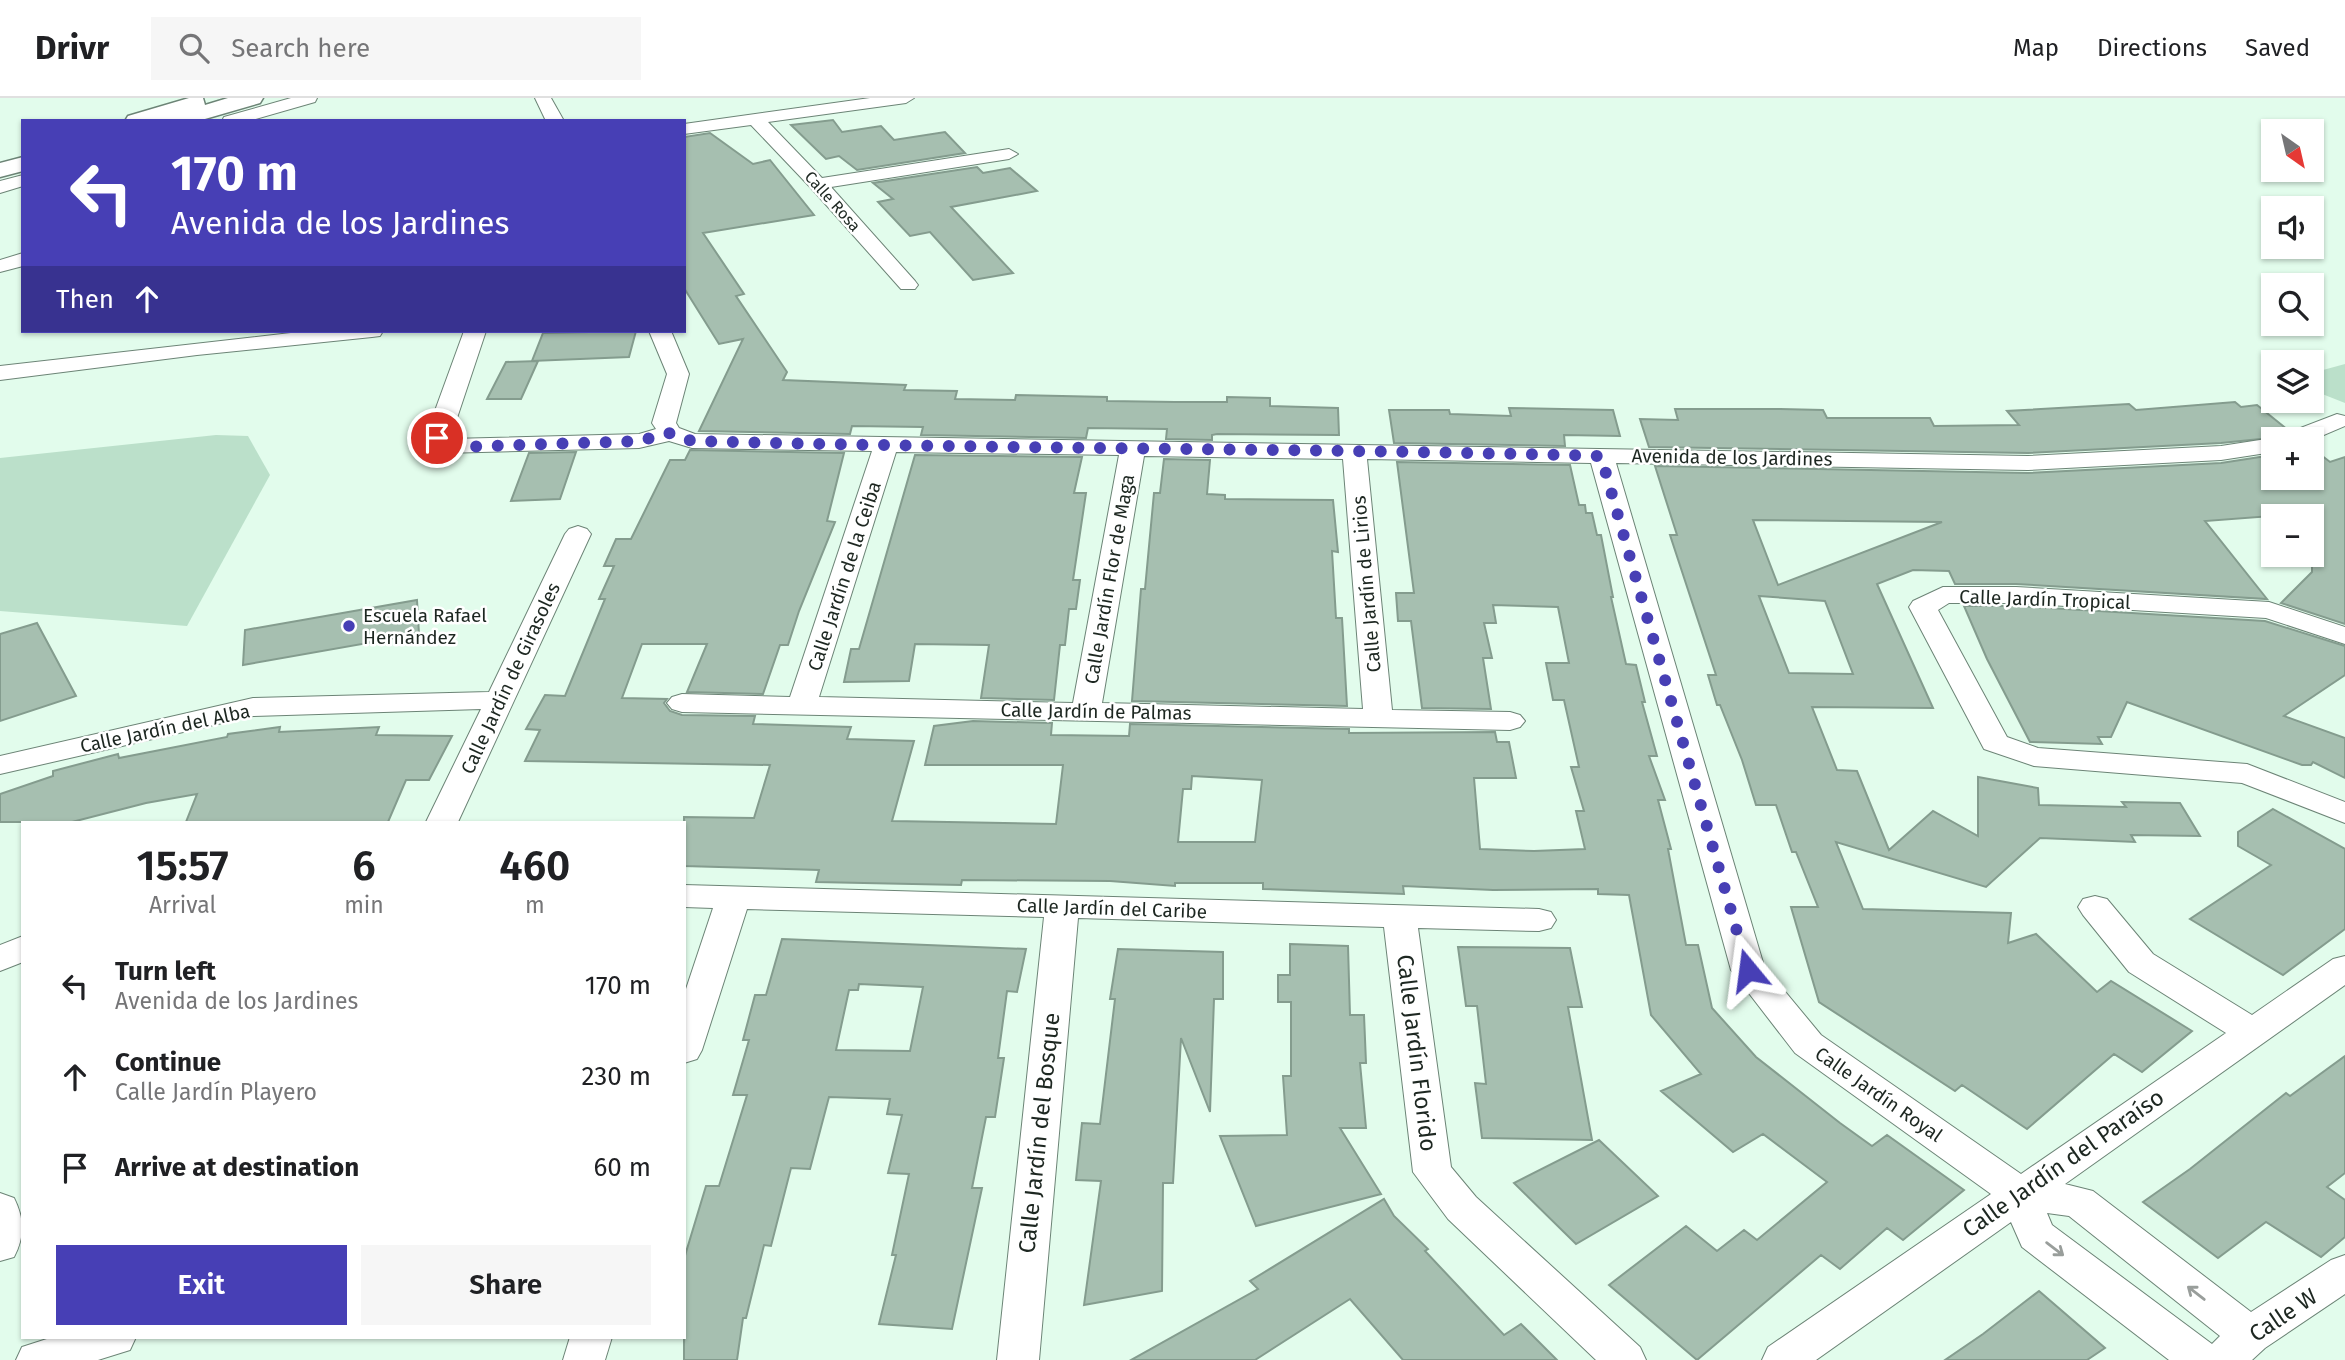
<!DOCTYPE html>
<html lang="en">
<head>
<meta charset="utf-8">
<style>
  body { margin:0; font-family:"Fira Sans",sans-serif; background:#f6f6f6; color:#202124; height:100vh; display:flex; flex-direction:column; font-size:26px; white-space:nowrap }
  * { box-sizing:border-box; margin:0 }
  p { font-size:23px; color:#757577 }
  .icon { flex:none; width:38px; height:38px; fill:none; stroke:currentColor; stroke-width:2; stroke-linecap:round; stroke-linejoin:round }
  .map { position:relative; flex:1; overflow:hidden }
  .side { position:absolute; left:21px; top:723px; width:665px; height:518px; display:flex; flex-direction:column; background:#fff; border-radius:0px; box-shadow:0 2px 5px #0004 }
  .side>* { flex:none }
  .guide { position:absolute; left:21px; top:21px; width:665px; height:214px; border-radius:0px; box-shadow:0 2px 5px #0004; background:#473fb5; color:#fff; overflow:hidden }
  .needle { width:46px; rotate:146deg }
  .fabs { position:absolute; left:2261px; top:21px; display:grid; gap:14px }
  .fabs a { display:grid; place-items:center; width:63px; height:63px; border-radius:0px; background:#fff; box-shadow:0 2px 5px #0004; font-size:35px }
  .pin { position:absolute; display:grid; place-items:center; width:60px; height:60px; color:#fff; margin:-30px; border:4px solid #fff; border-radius:50%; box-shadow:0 2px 7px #0007 }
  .me { position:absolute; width:77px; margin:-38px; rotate:344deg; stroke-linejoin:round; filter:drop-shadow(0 0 5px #0008) }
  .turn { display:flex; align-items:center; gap:24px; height:147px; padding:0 35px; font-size:32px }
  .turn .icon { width:91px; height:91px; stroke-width:2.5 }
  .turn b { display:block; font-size:49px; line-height:60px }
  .then { display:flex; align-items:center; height:66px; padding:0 35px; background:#0003; gap:14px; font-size:26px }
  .eta { display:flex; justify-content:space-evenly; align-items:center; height:119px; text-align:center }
  .eta b { font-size:42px; font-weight:600; line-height:49px }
  .primary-button { display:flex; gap:14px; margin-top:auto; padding:14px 35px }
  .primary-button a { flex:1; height:80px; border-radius:0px; background:#473fb5; color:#fff; font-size:28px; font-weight:600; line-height:80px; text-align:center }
  .primary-button a+a { background:#f6f6f6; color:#202124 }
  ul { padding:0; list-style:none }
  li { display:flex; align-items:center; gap:21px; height:91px; padding:0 35px }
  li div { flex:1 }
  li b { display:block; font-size:26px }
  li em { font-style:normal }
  header { display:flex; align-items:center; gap:42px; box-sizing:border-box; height:98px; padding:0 35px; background:#fff; border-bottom:2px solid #e0e0e0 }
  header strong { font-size:33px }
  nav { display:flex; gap:38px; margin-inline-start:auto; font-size:24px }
  .search { width:490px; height:63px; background:#f6f6f6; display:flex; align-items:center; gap:18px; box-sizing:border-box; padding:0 24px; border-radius:0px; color:#757577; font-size:26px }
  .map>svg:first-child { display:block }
  .green { fill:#bbe0ca }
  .building { fill:#a6bfb0; stroke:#849c8e; stroke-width:2; fill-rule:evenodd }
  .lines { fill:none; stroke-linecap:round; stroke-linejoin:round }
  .street-casing { stroke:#6c8476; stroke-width:2 }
  .secondary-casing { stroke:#6c8476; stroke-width:3 }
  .street { fill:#fff; fill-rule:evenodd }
  .secondary { fill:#fff; fill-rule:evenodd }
  .oneway { stroke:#999e9b }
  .route { stroke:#473fb5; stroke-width:12; stroke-dasharray:0 21.6 }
  .poi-dot { fill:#473fb5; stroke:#fff; stroke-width:2.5 }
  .labels { text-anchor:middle; stroke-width:5; stroke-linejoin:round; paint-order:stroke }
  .far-street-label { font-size:16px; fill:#1d2721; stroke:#fff }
  .street-label { font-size:19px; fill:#1d2721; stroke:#fff }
  .poi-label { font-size:19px; fill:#1d2721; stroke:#fff; text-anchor:start }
  .near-street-label { font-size:23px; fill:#1d2721; stroke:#fff }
</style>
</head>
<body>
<header>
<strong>Drivr</strong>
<div class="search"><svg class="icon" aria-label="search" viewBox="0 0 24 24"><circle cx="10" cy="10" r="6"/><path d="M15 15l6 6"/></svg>Search here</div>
<nav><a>Map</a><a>Directions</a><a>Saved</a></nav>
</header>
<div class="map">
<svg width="2345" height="1262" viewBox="0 0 2345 1262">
  <rect width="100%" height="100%" fill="#e2fcec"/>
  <!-- green -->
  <g class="green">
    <polygon points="2345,266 2345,305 2312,292 2312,275"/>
    <polygon points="216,337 248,338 270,377 187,528 0,513 0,360"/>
  </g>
  <!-- building -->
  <g class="building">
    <polygon points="833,22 842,34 881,28 894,42 945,34 965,55 857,72 839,58 826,61 791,27"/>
    <polygon points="710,35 753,66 770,62 814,117 703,135 744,196 736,198 787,274 783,282 906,287 904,292 957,293 955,301 1015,302 1016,297 1107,299 1107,303 1175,304 1227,304 1227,299 1270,300 1270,308 1338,310 1339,337 1217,336 1212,337 1212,342 1166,341 1167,331 1088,330 1086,340 921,337 923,329 852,328 850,336 699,333 743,241 719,246 684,190 684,39"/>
    <polygon points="977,69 983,75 1010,70 1037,93 951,109 1013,175 973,182 930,134 910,138 878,104 893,101 873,85"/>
    <polygon points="636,233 629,259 532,263 543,235"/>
    <polygon points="538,263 521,301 487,301 506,264"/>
    <polygon points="2235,304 2241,309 2257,307 2288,332 2280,339 2221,345 2028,355 1649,349 1640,321 1678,322 1675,311 1780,311 1823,312 1827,320 1930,320 1934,328 2019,327 2007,313 2129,306 2136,312"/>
    <polygon points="1509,310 1613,312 1620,338 1564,337 1565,348 1394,345 1389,312 1449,312 1450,316 1511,318"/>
    <path d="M2312,350L2330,364L2345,359V526L2281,505L2312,474V415L2205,423L2267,501L2016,486H1955L1949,473L1913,472L1877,486L1933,610L1812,609L1837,672L1857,673L1889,752L1933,713L1978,738V679L2038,690L2039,707L2126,709L2122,704L2180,705L2200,738L2131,737L2135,744L2040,740L1986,789L1836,744L1863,811L2011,815L2008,845L2036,836L2097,894L2111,883L2192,933L2142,974L2114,956L2027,1031L1962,987L1955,993L1819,904L1791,809H1818L1796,754H1792L1776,707H1756L1742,662L1720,607H1717L1708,577H1716L1670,437H1677L1655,368L2028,375L2221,365L2273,357V380H2312ZM1753,422L1942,424L1778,487ZM1759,498L1825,503L1853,576L1789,575Z"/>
    <path d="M690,352L844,355L827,423L835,424L799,513L788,547H780L763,596L687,594L707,546H642L622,600L667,601L664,605L670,613L682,617L755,618L753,626L851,629L847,641L914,643L892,723L1056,726L1063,667H925L934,628L973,623L1052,625L1051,637L1129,638L1130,626L1349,631V635L1495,634L1497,644H1509L1516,680H1474L1480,751L1534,753L1585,751L1576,713H1584L1571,669H1579L1564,602H1553L1546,565H1569L1558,509L1493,507L1496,525H1484L1492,560H1483L1491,611L1422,610L1411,523H1398L1396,495H1414L1397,364L1570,367L1579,407H1585L1586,415H1592L1597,437H1601L1613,499H1611L1626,566L1636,567L1645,604H1642L1657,658H1649L1665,702H1658L1671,751H1668L1686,847H1698L1712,910L1756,959L1840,1025L1872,1048L1887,1037L1964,1092L1903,1142L1887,1130L1840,1171L1821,1157L1697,1262L1609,1187L1686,1128L1717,1153L1744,1132L1757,1142L1827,1084L1763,1036L1733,1054L1661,993L1701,976L1651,917L1629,797L1598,796V791L1493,792L1403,788L1404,796L1263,791V785H1175V788L1110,783L962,782L961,787L816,784L819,772L684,768V719L754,720L770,667L525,663L540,632L526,631L545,597L565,598L605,501H599L614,468H604L616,441H631L670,362H685ZM1192,678L1262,682L1255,744H1178L1183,691H1191Z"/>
    <polygon points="576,354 560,401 511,403 529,355"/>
    <polygon points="915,357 1082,359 1074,395 1086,395 1073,482 1080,482 1076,511 1069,511 1065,547 1060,547 1054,602 981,600 989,547 915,546 909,583 844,584 851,551 859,551"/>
    <polygon points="1164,361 1210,362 1207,396 1225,397 1225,401 1333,402 1338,454 1332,453 1336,520 1342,520 1347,608 1132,603 1141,491 1145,491 1154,395 1160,395"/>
    <polygon points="417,502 419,536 243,567 245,532"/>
    <polygon points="1964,508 2016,508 2265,523 2345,548 2345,577 2284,618 2345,640 2345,680 2313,664 2311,667 2302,667 2127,604 2111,639 2098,639 2102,646 2030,644 1987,561"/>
    <polygon points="37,525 76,598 0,623 0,536"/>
    <polygon points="280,629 279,634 379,629 376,637 452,638 429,682 406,682 388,724 186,724 197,696 146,705 72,724 0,724 0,696 53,678 53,673 118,656 119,660 227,639 228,636"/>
    <polygon points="2273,711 2345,751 2345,831 2283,877 2190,821 2271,767 2238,748 2238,734"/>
    <path d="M782,841L1026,851L1017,894L1007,893L998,960H1004L995,1019H986L972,1090H982L952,1231L879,1226L896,1157H892L909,1076L888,1075L902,1017L887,1016L890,1001L829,999L810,1071L791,1070L771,1148L764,1147L746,1220H743L737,1262H684V1161L706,1088H719L747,997H733L749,942H743L755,897H766ZM859,886L923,889L910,953L836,952L849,892H858Z"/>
    <polygon points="1290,846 1348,848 1350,917 1364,917 1366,965 1360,965 1366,1030 1340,1030 1381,1096 1256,1128 1220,1038 1287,1037 1283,978 1291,978 1291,904 1278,904 1278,877 1290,877"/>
    <polygon points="1458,849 1570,850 1582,909 1568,909 1592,1042 1482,1040 1475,985 1486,986 1477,908 1466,908"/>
    <polygon points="1118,851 1223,854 1223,901 1214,901 1210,1014 1181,940 1173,1085 1163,1085 1162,1193 1084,1207 1101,1083 1076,1082 1082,1025 1100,1026 1115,901 1110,901"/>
    <polygon points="2345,958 2345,1075 2327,1089 2345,1102 2345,1139 2321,1159 2266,1124 2218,1160 2143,1104 2190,1071 2286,995 2290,998"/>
    <polygon points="1599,1042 1658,1098 1576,1146 1514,1085"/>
    <polygon points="1384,1101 1394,1118 1428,1151 1425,1153 1504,1237 1521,1226 1557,1262 1403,1262 1350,1201 1255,1262 1131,1262 1258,1191 1250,1183"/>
    <polygon points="2039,1193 2105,1250 2087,1262 1945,1262 1983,1236"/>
  </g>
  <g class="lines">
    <defs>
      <g id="street">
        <polygon points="291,0 317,0 315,4 249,23 222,23 224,19"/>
        <polygon points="535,0 551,0 564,23 546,23"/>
        <polygon points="870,0 914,0 906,5 768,24 822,80 1009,51 1018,56 1009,61 831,89 915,183 918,187 915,191 901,191 811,90 751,27 684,36 684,26"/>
        <polygon points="23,77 23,88 0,95 0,83"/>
        <polygon points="23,155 23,168 0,174 0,162"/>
        <polygon points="308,233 383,233 380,238 372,239 197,257 0,282 0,268"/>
        <path d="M464,233H486L450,341L639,336L656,331L652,325L667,276L649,233H671L689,276L676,325L679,330L695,336L2028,358L2221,348L2273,340L2279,341H2273V354L2221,362L2028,372L1616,365L1764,868L1821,937L2021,1076L2226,935L2129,874L2083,817L2078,809L2083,801L2095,798L2107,801L2153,856L2252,917L2333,861L2345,858V887L2065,1086L2093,1093L2251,1214L2331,1162L2345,1157V1196L2265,1250L2252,1262H2169L2022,1149L2011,1124L1816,1262H1762L1768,1249L1991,1096L1795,955L1731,872L1591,365L1367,361L1392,612L1510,614L1520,617L1525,623L1520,629L1510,632L682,614L672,611L667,605L672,599L682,596L790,599L872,353L692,350L669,343L639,350L443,355L435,353L425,340ZM896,354L1119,357L1073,605L819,599ZM1144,358L1343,361L1363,611L1102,605ZM2047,1115L2069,1118L2220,1238L2212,1246L2052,1127Z"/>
        <polygon points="2337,316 2345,318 2345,328 2312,342 2281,341 2285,336"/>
        <polygon points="578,428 587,431 591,436 458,724 426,724 481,611 253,618 0,676 0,658 253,600 489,594 565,436 569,431"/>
        <polygon points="1943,489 2016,489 2269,504 2345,529 2345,546 2266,520 2016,505 1949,505 1938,512 2007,639 2038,650 2247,666 2345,704 2345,725 2242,685 2034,668 1984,651 1909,509 1913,503"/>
        <polygon points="684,787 1539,811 1551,814 1556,822 1551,830 1539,833 1418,830 1451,1069 1476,1099 1640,1249 1646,1262 1596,1262 1448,1121 1413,1074 1384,829 1078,820 1039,1262 997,1262 1044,819 747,811 702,952 697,961 684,965 684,897 713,810 684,809"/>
        <polygon points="23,838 23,864 0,873 0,847"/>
        <path d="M0,1095L14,1100C24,1120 25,1138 14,1159L0,1163Z"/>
        <polygon points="53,1239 136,1239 130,1252 98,1262 16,1262 22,1249"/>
        <polygon points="570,1239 612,1239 605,1262 563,1262"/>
      </g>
      <g id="secondary">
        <polygon points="189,0 203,0 205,7 228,0 263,0 260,5 198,23 125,23 128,18"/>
        <polygon points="23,59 23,73 0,79 0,65"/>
      </g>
    </defs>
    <!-- street casing -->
    <use href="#street" class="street-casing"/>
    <!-- secondary casing -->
    <use href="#secondary" class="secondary-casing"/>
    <!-- street -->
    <use href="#street" class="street"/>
    <!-- secondary -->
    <use href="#secondary" class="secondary"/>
  </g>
  <!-- one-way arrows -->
  <defs><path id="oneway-shaft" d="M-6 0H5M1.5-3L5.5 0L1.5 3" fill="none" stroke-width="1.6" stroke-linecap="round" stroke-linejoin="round" transform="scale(1.75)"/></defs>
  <g class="oneway">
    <use href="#oneway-shaft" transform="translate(2055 1151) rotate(37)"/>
    <use href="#oneway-shaft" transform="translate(2196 1195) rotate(-142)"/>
  </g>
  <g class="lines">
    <!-- route -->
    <path class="route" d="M437,340L443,348L463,349L639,343L670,335L692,343C995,351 1298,350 1601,358L1748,872"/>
  </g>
  <!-- markers -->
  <circle class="poi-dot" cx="349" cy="528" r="7"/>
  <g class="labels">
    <!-- far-street labels -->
    <g class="far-street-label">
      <text transform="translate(833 103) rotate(48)" y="6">Calle Rosa</text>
    </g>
    <!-- street labels -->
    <g class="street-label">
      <text transform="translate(1732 359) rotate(1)" y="7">Avenida de los Jardines</text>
      <text transform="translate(844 478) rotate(-72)" y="7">Calle Jardín de la Ceiba</text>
      <text transform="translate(1109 481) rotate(-80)" y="7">Calle Jardín Flor de Maga</text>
      <text transform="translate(1366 486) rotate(-95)" y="7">Calle Jardín de Lirios</text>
      <text transform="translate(2045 501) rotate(2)" y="7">Calle Jardín Tropical</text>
      <text transform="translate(510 580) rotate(-65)" y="7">Calle Jardín de Girasoles</text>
      <text transform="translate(1096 613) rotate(1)" y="7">Calle Jardín de Palmas</text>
      <text transform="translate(165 630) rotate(-12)" y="7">Calle Jardín del Alba</text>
      <text transform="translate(1112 810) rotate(2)" y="7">Calle Jardín del Caribe</text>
      <text transform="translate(1879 996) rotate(35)" y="7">Calle Jardín Royal</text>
    </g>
    <!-- poi labels -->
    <g class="poi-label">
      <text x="363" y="524">Escuela Rafael<tspan x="363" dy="22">Hernández</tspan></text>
    </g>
    <!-- near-street labels -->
    <g class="near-street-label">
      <text transform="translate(1417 955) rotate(83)" y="8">Calle Jardín Florido</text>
      <text transform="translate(1039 1035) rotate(-84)" y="8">Calle Jardín del Bosque</text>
      <text transform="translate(2063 1065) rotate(-35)" y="8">Calle Jardín del Paraíso</text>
      <text transform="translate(2283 1217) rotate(-34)" y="8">Calle W</text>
    </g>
  </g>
</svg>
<div class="fabs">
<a><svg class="needle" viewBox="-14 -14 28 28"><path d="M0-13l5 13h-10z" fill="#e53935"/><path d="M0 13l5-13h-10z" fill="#757577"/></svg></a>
<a><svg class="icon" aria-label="sound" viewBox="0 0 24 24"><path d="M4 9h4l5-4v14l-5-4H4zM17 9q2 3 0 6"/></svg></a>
<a><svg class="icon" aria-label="search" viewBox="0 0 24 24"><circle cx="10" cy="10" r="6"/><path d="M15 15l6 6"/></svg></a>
<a><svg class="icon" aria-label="layers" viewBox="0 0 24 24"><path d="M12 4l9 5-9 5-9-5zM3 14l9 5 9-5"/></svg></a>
<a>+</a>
<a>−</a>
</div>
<div class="pin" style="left:437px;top:340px;background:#d93025"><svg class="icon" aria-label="arrive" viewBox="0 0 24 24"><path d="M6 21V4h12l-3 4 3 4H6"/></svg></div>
<svg class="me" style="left:1748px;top:872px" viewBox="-20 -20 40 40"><path d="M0-17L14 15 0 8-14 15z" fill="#473fb5" stroke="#fff" stroke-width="4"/></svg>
<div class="guide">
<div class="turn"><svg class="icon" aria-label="left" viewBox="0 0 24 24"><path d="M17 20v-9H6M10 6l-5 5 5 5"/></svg><div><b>170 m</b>Avenida de los Jardines</div></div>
<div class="then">Then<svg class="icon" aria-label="ahead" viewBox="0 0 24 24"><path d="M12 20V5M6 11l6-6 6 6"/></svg></div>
</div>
<section class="side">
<div class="eta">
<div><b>15:57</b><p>Arrival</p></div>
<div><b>6</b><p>min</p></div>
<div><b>460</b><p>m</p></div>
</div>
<ul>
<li><svg class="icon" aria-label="left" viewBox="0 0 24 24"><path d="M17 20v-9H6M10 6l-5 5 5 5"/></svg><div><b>Turn left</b><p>Avenida de los Jardines</p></div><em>170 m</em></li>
<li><svg class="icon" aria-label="ahead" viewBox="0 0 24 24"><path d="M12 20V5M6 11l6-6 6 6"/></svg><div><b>Continue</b><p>Calle Jardín Playero</p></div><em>230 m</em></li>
<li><svg class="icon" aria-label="arrive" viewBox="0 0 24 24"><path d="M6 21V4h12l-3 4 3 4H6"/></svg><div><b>Arrive at destination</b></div><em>60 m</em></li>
</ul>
<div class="primary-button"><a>Exit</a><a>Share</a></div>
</section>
</div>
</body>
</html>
